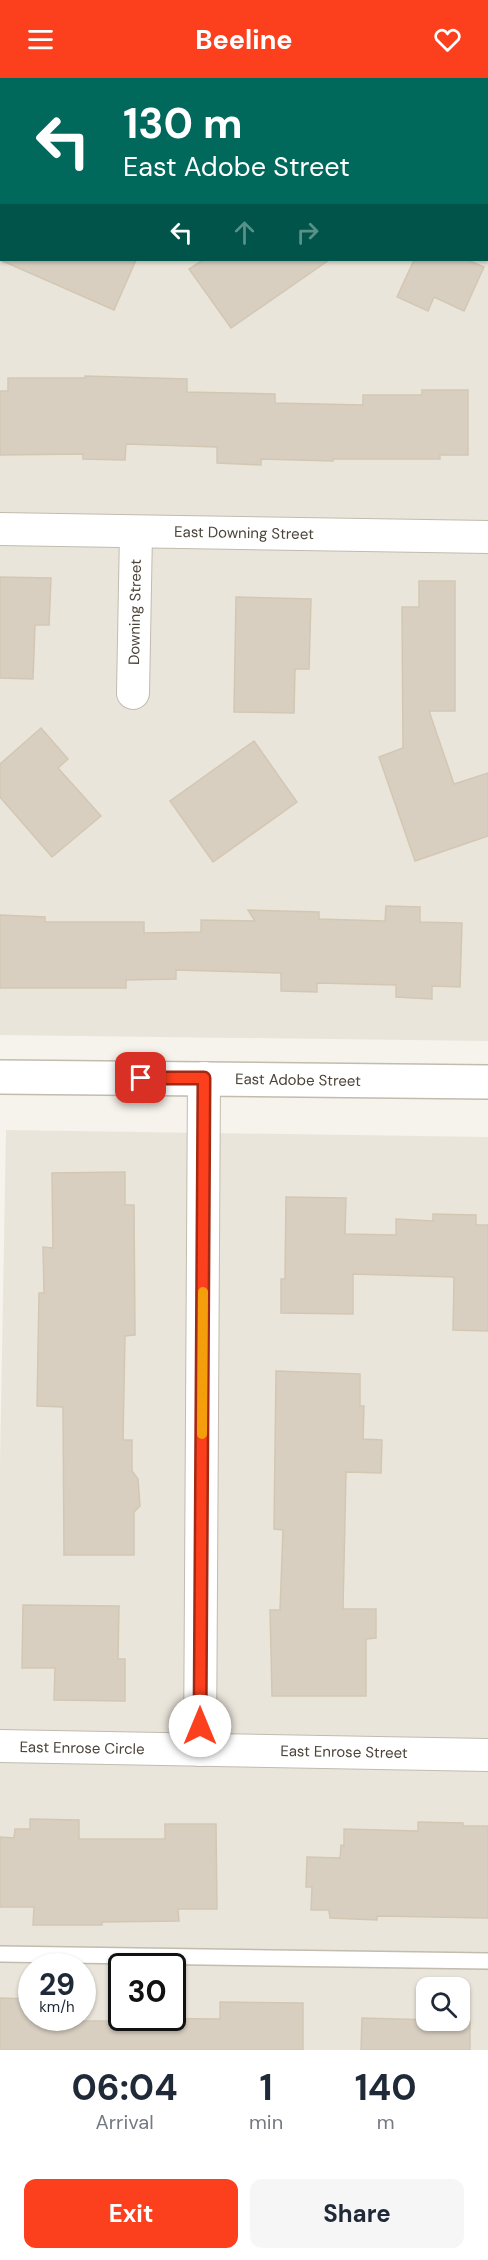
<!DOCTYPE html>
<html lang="en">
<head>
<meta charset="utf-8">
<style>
  body { margin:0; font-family:"DM Sans",sans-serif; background:#f6f6f7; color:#1f2937; height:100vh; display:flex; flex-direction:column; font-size:22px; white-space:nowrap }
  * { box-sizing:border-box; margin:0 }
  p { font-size:20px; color:#747a83 }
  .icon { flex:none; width:33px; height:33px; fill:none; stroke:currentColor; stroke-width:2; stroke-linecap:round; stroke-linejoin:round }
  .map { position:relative; height:1972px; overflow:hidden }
  .details { display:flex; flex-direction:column; background:#fff; flex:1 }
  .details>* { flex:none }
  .hud { position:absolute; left:0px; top:0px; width:489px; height:183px; box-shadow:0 2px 4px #0004; background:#00695c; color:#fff; overflow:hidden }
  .tools { position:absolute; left:416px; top:1899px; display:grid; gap:12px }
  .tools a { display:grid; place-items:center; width:54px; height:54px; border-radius:12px; background:#fff; box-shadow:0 2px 4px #0004; font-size:30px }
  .speed { position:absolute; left:18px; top:1875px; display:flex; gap:12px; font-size:30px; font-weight:700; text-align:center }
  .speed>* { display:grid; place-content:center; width:78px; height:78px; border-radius:50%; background:#fff; box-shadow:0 2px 4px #0004; line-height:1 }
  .speed small { font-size:15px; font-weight:400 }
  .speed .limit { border:3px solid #111; border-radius:9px; background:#fff; color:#111 }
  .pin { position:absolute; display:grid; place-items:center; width:51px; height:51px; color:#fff; margin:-26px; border-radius:12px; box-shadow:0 3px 9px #0006 }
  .me { position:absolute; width:66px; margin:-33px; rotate:0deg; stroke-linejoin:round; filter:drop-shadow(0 0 4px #0008) }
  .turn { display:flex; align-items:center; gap:21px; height:126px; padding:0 24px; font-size:27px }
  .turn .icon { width:78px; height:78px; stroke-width:2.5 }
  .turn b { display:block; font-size:42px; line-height:51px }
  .lanes { display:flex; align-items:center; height:57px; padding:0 24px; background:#0003; justify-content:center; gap:30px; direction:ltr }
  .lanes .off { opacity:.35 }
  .eta { display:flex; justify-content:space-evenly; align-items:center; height:102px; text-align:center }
  .eta b { font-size:36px; font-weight:700; line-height:42px }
  .primary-button { display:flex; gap:12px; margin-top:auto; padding:12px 24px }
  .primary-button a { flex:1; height:69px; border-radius:12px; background:#fc3f1d; color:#fff; font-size:24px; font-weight:700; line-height:69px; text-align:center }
  .primary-button a+a { background:#f6f6f7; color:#1f2937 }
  header { display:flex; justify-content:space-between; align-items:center; height:78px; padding:0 24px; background:#fc3f1d; color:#fff; font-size:27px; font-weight:700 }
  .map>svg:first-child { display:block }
  .residential { fill:#eae5da; fill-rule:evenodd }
  .building { fill:#d8cfc1; stroke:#d3c7b4; stroke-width:1.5 }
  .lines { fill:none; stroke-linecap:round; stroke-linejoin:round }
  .service-casing { stroke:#c2bbae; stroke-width:18 }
  .minor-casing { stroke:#c2bbae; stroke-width:34 }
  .tertiary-casing { stroke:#c2bbae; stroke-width:36 }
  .service { stroke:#fff; stroke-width:15 }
  .minor { stroke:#fff; stroke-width:32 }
  .tertiary { stroke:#fff; stroke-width:33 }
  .route-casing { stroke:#a42913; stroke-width:15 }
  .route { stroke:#fc3f1d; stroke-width:10 }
  .slow { stroke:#f59e0b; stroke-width:10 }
  .labels { text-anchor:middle; stroke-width:4.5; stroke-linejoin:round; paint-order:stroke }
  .street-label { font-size:15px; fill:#4b4439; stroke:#fff }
</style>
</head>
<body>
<header><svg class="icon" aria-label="menu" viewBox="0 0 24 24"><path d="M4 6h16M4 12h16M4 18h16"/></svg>Beeline<svg class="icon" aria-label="heart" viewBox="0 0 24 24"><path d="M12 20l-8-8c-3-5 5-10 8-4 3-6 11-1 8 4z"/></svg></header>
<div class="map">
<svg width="488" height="1972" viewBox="0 0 488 1972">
  <rect width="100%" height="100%" fill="#f6f3ec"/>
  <!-- residential -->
  <g class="residential">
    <path d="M0,0H488V963L0,957ZM2,2H488V182H2Z"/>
    <path d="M6,1052L488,1059V1972H0V1387ZM32,1888H82V1940H32ZM122,1888H172V1940H122ZM426,1910H459V1942H426Z"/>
  </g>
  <!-- building -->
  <g class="building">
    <polygon points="0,182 136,182 114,232"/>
    <polygon points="203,182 329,182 231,250 189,191"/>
    <polygon points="414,182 467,182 484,189 464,233 434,219 428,233 397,219"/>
    <polygon points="85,298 187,301 187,314 275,316 275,325 363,327 363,317 422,317 422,312 468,312 468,377 440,377 440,381 333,381 333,383 261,381 261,387 217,385 217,369 126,366 125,382 83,381 83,376 0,377 0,313 8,313 8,300 85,300"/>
    <polygon points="0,499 51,500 49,547 35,547 33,601 0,600"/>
    <polygon points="419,503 455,503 455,633 429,633 454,706 488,695 488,758 415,783 379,679 403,670 402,529 419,529"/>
    <polygon points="236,519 311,521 309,591 295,591 294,635 234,634"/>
    <polygon points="41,650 68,681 58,690 101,738 52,779 0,719 0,686"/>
    <polygon points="254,663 297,724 213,784 170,723"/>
    <polygon points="386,828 420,829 420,844 462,845 460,909 432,908 432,921 396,919 396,907 317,905 317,914 281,913 281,895 176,892 176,901 126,902 126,910 0,910 0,837 45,839 45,844 144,844 144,855 201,854 201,842 255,843 248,832 319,834 319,841 385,843"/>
    <polygon points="125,1094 125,1127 134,1127 135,1257 125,1258 123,1362 132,1362 132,1393 138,1401 140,1428 134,1434 134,1477 64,1477 63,1329 37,1328 39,1215 44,1215 43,1169 53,1170 52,1095"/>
    <polygon points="286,1119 346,1120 345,1156 396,1157 396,1141 433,1143 433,1136 476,1137 476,1147 488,1147 488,1253 453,1252 454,1199 353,1196 353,1236 281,1235 281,1201 285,1201"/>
    <polygon points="276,1293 360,1296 360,1328 364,1328 363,1361 382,1362 381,1395 346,1394 343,1531 376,1531 376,1560 366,1561 366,1618 272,1618 270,1532 280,1532 283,1452 274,1451"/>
    <polygon points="23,1527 119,1528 118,1581 125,1581 125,1623 54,1622 55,1590 22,1590"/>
    <polygon points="30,1741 79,1742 79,1761 165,1761 165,1746 216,1746 217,1831 178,1831 179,1843 102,1844 102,1847 33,1847 34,1829 0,1829 0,1759 14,1760 15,1751 30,1751"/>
    <polygon points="418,1744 463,1745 463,1748 488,1748 488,1840 377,1838 377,1842 330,1840 329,1832 311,1832 312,1809 306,1809 307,1779 340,1780 341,1767 344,1768 344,1751 418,1753"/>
    <polygon points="0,1920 32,1921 32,1940 44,1940 44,1943 124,1943 124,1940 220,1941 220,1924 303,1925 303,1972 0,1972"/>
    <polygon points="362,1940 470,1943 470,1972 361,1972"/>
  </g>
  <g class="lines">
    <defs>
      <polyline id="service" points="0,1876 488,1883"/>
      <g id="minor">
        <polyline points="142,2 142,0"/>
        <polyline points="0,451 488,459"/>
        <polyline points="133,615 136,454"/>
        <polyline points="0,1668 488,1677"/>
        <polyline points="200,1672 204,1000"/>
      </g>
      <polyline id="tertiary" points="0,999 488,1004"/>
    </defs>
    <!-- service casing -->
    <use href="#service" class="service-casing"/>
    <!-- minor casing -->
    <use href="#minor" class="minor-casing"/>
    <!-- tertiary casing -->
    <use href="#tertiary" class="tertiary-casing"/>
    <!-- service -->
    <use href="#service" class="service"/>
    <!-- minor -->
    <use href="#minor" class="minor"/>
    <!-- tertiary -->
    <use href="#tertiary" class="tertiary"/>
  </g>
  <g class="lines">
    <defs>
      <polyline id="route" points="141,1000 204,1000 200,1648"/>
    </defs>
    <!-- route casing -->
    <use href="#route" class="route-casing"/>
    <!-- route -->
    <use href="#route" class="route"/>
    <!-- slow -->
    <polyline class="slow" points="202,1356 203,1214"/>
  </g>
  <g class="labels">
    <!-- street labels -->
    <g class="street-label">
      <text transform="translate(244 455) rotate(1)" y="5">East Downing Street</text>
      <text transform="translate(135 534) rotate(-89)" y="5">Downing Street</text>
      <text transform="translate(298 1002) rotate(1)" y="5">East Adobe Street</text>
      <text transform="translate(82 1670) rotate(1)" y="5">East Enrose Circle</text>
      <text transform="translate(344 1674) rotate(1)" y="5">East Enrose Street</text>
    </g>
  </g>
</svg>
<div class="tools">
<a><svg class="icon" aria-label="search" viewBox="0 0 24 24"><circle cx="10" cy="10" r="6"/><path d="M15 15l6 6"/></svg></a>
</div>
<div class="speed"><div>29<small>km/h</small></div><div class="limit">30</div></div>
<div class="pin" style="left:141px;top:1000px;background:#d93025"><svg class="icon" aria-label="arrive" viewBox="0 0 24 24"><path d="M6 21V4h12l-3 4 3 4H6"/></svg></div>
<svg class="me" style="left:200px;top:1648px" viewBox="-20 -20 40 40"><circle r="19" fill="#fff"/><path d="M0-13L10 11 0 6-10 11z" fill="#fc3f1d"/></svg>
<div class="hud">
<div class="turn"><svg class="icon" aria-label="left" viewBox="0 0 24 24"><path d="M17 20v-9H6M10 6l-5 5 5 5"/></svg><div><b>130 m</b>East Adobe Street</div></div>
<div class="lanes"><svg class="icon" aria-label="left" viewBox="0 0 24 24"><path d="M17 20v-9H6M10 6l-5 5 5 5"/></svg><svg class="icon off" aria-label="ahead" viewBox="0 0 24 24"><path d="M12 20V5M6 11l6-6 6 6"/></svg><svg class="icon off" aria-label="right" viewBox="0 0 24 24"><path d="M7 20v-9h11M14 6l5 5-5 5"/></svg></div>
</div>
</div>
<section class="details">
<div class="eta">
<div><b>06:04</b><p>Arrival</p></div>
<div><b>1</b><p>min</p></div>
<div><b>140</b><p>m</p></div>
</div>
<div class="primary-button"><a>Exit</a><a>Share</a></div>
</section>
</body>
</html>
